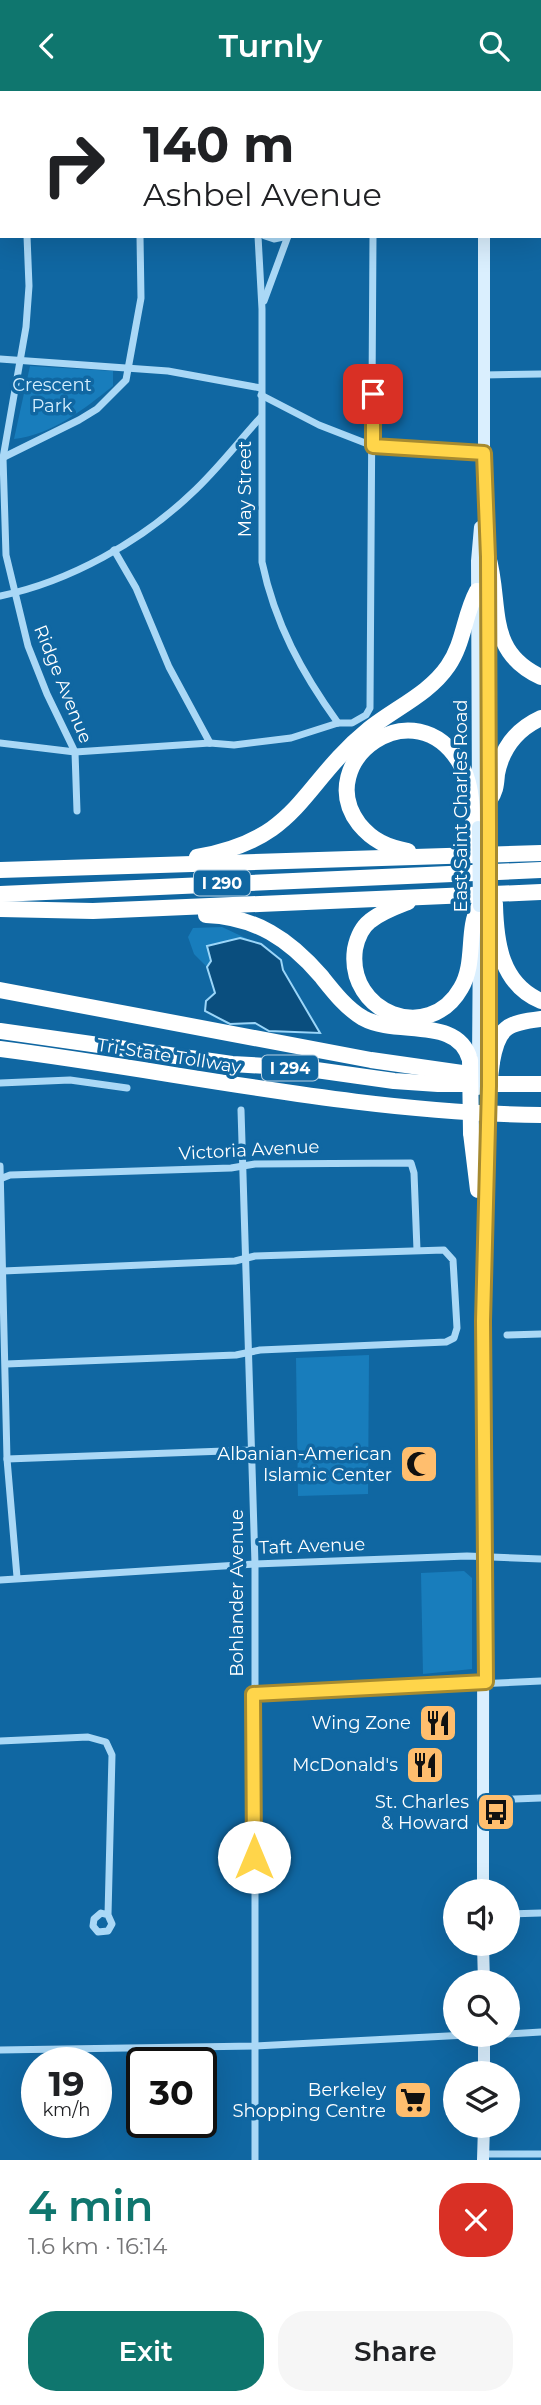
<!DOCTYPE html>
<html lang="en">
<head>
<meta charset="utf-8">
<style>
  body { margin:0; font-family:Montserrat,sans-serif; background:#f6f6f6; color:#202124; height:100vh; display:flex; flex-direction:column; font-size:26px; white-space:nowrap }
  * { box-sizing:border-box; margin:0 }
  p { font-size:23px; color:#757577 }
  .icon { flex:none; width:38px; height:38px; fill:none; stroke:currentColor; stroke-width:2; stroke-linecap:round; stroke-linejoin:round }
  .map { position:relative; height:2069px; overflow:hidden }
  .details { display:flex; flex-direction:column; background:#fff; flex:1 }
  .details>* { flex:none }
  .guide { position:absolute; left:0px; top:0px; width:542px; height:147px; box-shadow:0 7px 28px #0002; background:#fff; color:#202124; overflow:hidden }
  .fabs { position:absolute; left:443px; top:1788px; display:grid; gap:14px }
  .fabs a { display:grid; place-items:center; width:77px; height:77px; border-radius:50%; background:#fff; box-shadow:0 7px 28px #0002; font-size:35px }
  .speed { position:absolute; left:21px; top:1956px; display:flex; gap:14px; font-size:35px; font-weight:700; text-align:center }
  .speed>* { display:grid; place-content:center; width:91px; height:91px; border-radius:50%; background:#fff; box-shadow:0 7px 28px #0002; line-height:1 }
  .speed small { font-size:18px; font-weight:400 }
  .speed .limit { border:4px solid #111; border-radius:10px; background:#fff; color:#111 }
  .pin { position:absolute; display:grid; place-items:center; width:60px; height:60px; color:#fff; margin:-30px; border-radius:14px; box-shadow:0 4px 10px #0006 }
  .me { position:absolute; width:77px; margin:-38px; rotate:0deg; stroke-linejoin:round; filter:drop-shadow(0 0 5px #0008) }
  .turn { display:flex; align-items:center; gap:24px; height:147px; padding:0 28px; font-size:32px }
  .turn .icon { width:91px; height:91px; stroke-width:2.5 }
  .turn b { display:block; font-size:49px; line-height:60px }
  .round { display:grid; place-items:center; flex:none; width:74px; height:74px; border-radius:28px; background:#f6f6f6 }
  .overview { display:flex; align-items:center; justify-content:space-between; height:119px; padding:0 28px }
  h1 { font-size:42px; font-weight:600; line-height:52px; color:#0f766e }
  .cta { display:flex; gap:14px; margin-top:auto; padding:14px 28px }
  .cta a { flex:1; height:80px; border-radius:28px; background:#0f766e; color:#fff; font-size:28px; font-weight:600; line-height:80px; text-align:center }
  .cta a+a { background:#f6f6f6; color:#202124 }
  header { display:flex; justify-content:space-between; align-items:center; height:91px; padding:0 28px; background:#0f766e; color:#fff; font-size:32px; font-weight:600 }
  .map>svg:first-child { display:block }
  .green { fill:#187dbc }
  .water { fill:#0a4e7e; stroke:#9bd6f9; stroke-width:2 }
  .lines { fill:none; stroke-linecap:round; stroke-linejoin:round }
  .minor { stroke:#aad8f6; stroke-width:7 }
  .secondary { stroke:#daeffe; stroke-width:12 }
  .motorway { stroke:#fff; stroke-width:16 }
  .secondary-bridge { stroke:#daeffe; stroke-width:12 }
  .motorway-bridge { stroke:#fff; stroke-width:16 }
  .route-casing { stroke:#a68a30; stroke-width:18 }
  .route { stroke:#ffd54a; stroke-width:12 }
  .labels { text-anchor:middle; stroke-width:7; stroke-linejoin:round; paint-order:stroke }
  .shield { fill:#1067a2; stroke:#b7d1e3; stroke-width:2 }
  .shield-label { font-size:16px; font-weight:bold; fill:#fff }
  .park-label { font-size:18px; fill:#d3eefe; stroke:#1067a2 }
  .street-label { font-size:18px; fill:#fff; stroke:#1067a2 }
  .poi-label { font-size:18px; fill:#fff; stroke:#1067a2; text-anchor:end }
</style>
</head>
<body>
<header><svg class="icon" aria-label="back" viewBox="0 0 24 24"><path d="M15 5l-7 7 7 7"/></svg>Turnly<svg class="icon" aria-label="search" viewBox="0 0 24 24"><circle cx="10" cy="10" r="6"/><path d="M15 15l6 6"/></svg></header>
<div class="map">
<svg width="541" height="2069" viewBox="0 0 541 2069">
  <rect width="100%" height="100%" fill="#1067a2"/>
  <!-- green -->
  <g class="green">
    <path d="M30,275L113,280V295C84,318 52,344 14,348Z"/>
    <polygon points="222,836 252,850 240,847 207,855 211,870 207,876 194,863 188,846 193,837"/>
    <polygon points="369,1264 368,1403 298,1405 296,1267"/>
    <polygon points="464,1480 472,1487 472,1578 423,1583 421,1482"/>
  </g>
  <!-- water -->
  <polygon class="water" points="240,847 261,853 281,869 283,879 320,942 269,940 255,932 230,933 205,920 206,910 215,902 207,876 211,870 207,855"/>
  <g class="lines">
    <!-- minor -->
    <g class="minor">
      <polyline points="112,0 112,2"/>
      <polyline points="235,0 235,2"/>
      <polyline points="395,2 396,0"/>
      <polyline points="0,41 2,45"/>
      <polyline points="27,145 29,195 26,236 3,367 6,464 28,555 47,603 75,661 77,720"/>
      <path d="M258,145L262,218V471C275,533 302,582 338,632"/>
      <polyline points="265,145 274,148 288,145"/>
      <polyline points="264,210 288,145"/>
      <polyline points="0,268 168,280 261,297"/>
      <polyline points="483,284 541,283"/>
      <polyline points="261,304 319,334 373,355 484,362"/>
      <polyline points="2,367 79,329 97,318 126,289 141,207 140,145"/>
      <polyline points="114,459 136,497 169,576 210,652"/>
      <path d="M0,505C69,491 142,450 192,402C217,379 238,351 261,326"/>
      <polyline points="0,652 75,661 210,652 234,654 291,647 338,632 352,632 366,624 370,617 373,145"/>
      <polyline points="0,992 70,989 127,997"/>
      <polyline points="241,1019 255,1473 255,2069"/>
      <polyline points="0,1075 7,1368 17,1486"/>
      <polyline points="0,1088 10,1084 231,1077 255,1073 411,1072 414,1082 417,1159"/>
      <polyline points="3,1180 235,1170 255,1165 444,1159 453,1169 457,1237 454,1247 446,1251 260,1259 236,1264 6,1273"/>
      <polyline points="507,1244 541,1243"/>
      <polyline points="7,1368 252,1359"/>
      <polyline points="0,1489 255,1473 467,1465 541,1468"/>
      <polyline points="253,1603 541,1590"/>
      <polyline points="0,1650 88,1646 106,1651 112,1664 108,1824 112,1833 108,1840 98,1841 93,1835 94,1828 101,1822 108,1824"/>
      <polyline points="484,1709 541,1707"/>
      <polyline points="508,1823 541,1822"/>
      <polyline points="508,1943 541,1941"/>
      <polyline points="0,1959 255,1955 467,1944"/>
      <polyline points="483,2063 541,2063"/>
    </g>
    <!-- secondary -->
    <g class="secondary">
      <polyline points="484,2 484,0"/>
      <polyline points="484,145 484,387 488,473"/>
      <polyline points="488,501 489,735"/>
      <polyline points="478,716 477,470 480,436"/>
      <polyline points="488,967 489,824"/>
      <polyline points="478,970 479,839"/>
      <path d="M483,1801C483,1548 483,1296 488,1043"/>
      <polyline points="483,1853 484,1892"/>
      <polyline points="484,1983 484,1944"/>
      <polyline points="483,2069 484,2035"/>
    </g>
    <!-- motorway -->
    <g class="motorway">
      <path d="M488,465C502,515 485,560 541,586"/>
      <path d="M489,710C496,700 496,694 497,683C502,657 517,638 541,627"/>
      <path d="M408,760C387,756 373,750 359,733C311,670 416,594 461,674C475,698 470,730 478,756"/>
      <path d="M197,766C301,748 299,695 369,638C395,617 429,603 448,575C464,552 464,524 477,500"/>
      <polyline points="0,779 541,762"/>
      <polyline points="0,803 541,779"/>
      <path d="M408,811C395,816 381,821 370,830C361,837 357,848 355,858C346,922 429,954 461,897C476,871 466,840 479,815"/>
      <path d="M495,814C496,852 501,893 541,910"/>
      <polyline points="0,818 93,820 541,801"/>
      <path d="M206,824C256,826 289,848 321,885C333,900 346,917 363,927C397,946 458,924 470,969"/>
      <polyline points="0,899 371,969 483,985"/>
      <polyline points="0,940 232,973 302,977 394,990 438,993 541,993"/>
      <path d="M0,958C181,981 358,1022 541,1024"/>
      <path d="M492,971C498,936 507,932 541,928"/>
      <polyline points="471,1042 478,1099"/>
    </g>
    <!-- secondary-bridge -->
    <g class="secondary-bridge">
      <polyline points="478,736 479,815"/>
      <polyline points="489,800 489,735"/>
      <polyline points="478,998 478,970"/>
      <polyline points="488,1043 489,987"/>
    </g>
    <!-- motorway-bridge -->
    <g class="motorway-bridge">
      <polyline points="489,792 495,814"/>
      <polyline points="470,969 471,1042"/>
      <polyline points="489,995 492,971"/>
    </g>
  </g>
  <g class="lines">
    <defs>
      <polyline id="route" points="254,1766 253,1603 486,1591 483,1230 489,995 489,735 488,466 484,362 373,355 373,303"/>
    </defs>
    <!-- route casing -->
    <use href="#route" class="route-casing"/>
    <!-- route -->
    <use href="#route" class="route"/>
  </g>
  <!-- icons -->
  <defs>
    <symbol id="mosque-square" viewBox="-11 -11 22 22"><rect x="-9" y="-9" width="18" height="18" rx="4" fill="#ffbe6e" stroke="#1067a2"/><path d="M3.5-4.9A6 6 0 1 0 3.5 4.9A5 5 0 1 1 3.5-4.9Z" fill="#111"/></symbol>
    <symbol id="restaurant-square" viewBox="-11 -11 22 22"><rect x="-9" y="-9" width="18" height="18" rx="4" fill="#ffbe6e" stroke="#1067a2"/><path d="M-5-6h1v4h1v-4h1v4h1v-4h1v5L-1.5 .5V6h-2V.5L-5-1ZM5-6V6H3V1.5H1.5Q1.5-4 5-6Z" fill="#111"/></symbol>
    <symbol id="bus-square" viewBox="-11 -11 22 22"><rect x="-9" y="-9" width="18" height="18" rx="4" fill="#ffbe6e" stroke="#1067a2"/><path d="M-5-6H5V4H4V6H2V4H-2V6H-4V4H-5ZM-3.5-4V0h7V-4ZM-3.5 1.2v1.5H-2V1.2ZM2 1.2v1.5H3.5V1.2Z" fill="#111"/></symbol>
    <symbol id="supermarket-square" viewBox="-11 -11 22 22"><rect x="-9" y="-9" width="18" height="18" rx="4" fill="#ffbe6e" stroke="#1067a2"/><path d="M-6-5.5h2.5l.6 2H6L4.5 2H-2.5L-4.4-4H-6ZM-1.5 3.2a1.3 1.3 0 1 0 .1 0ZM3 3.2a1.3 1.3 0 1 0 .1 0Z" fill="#111"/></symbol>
  </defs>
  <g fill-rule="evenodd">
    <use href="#mosque-square" x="397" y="1351" width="44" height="44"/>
    <use href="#restaurant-square" x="416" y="1610" width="44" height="44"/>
    <use href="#restaurant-square" x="403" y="1652" width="44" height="44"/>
    <use href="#bus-square" x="474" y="1699" width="44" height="44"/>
    <use href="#supermarket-square" x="391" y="1987" width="44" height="44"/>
  </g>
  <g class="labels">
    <!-- shield labels -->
    <g class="shield">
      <rect x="194" y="779.5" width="56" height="25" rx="5"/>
      <rect x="262" y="964.5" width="56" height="25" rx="5"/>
    </g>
    <g class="shield-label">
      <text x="222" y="798">I 290</text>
      <text x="290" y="983">I 294</text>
    </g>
    <!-- park labels -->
    <g class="park-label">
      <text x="52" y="300">Crescent<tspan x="52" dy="21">Park</tspan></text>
    </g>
    <!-- street labels -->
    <g class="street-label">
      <text transform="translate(245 398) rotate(-90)" y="6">May Street</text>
      <text transform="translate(63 593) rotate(68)" y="6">Ridge Avenue</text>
      <text transform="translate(461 715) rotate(-90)" y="6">East Saint Charles Road</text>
      <text transform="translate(169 965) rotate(9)" y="6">Tri-State Tollway</text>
      <text transform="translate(249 1059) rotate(-3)" y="6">Victoria Avenue</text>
      <text transform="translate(312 1455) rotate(-2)" y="6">Taft Avenue</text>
      <text transform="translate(237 1502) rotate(-90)" y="6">Bohlander Avenue</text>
    </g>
    <!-- poi labels -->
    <g class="poi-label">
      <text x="392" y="1369">Albanian-American<tspan x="392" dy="21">Islamic Center</tspan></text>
      <text x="411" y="1638">Wing Zone</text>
      <text x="398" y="1680">McDonald's</text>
      <text x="469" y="1717">St. Charles<tspan x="469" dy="21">&amp; Howard</tspan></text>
      <text x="386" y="2005">Berkeley<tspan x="386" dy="21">Shopping Centre</tspan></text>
    </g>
  </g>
</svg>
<div class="fabs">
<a><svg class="icon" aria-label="sound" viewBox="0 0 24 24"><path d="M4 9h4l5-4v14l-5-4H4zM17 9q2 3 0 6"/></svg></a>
<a><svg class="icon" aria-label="search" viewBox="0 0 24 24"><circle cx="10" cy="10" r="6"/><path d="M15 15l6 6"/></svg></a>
<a><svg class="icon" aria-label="layers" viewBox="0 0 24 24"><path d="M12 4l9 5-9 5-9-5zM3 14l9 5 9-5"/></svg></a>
</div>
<div class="speed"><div>19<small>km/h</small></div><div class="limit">30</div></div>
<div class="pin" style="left:373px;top:303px;background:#d93025"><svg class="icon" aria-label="arrive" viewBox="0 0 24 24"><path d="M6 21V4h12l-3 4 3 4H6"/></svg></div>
<svg class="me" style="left:254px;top:1766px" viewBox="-20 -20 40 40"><circle r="19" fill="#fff"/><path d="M0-13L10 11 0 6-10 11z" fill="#ffd54a"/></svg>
<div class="guide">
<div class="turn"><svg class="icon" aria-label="right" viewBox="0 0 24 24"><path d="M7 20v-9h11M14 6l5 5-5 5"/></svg><div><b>140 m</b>Ashbel Avenue</div></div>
</div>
</div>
<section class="details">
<div class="overview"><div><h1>4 min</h1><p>1.6 km · 16:14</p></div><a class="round" style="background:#d93025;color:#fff"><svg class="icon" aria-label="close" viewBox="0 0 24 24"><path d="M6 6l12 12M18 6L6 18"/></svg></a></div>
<div class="cta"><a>Exit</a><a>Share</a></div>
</section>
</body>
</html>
